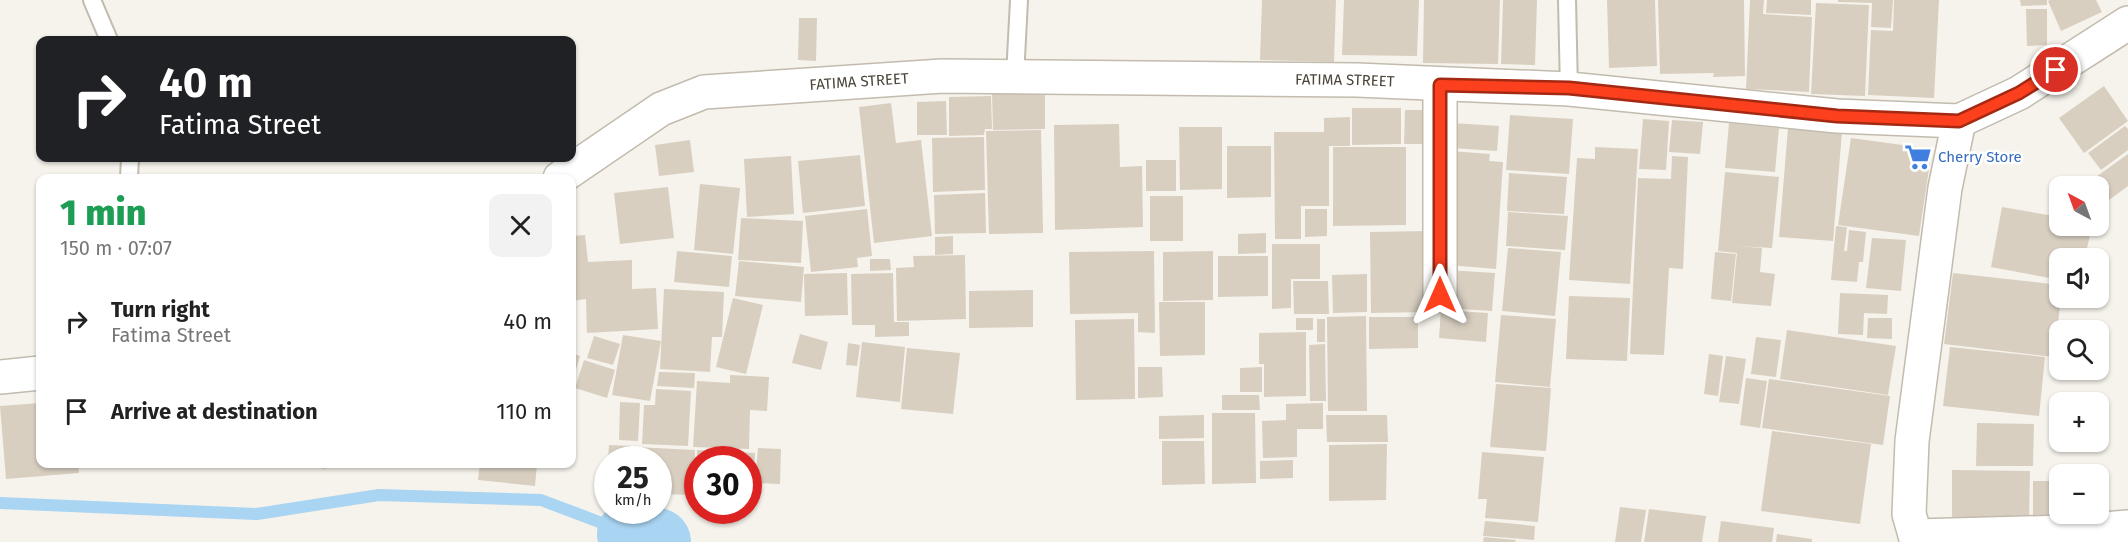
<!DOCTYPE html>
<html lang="en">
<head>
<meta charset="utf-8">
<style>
  body { margin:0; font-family:"Fira Sans",sans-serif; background:#f2f2f2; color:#222; height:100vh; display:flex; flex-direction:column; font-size:22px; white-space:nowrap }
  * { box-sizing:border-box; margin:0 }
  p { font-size:20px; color:#767676 }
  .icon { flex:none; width:33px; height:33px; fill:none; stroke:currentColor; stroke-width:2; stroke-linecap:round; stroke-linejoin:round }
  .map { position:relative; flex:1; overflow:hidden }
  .panel { position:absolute; left:36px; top:174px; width:540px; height:294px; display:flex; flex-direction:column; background:#fff; border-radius:12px; box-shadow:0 2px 4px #0004 }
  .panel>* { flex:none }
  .guide { position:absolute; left:36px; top:36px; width:540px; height:126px; border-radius:12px; box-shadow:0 2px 4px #0004; background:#202124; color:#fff; overflow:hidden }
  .needle { width:39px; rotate:319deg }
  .controls { position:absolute; left:2049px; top:176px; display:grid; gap:12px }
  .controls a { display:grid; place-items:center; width:60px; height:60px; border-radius:12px; background:#fff; box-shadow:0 2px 4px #0004; font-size:30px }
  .speed { position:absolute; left:594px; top:446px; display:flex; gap:12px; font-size:30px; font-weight:700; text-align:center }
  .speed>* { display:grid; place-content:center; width:78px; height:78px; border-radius:50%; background:#fff; box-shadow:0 2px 4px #0004; line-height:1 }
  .speed small { font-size:15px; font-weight:400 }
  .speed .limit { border:9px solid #d22; background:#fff; color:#111 }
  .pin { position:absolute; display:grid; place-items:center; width:51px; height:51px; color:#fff; margin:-26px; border:3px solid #fff; border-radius:50%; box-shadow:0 2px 6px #0007 }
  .me { position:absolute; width:66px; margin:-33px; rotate:0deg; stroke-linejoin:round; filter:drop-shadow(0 0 4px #0008) }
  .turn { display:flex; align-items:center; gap:21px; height:126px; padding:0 24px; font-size:27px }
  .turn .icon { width:78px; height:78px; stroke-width:2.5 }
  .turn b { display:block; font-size:42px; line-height:51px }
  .round { display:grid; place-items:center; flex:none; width:63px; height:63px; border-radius:12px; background:#f2f2f2 }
  .head { display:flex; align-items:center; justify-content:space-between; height:102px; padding:0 24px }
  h1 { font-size:36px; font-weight:800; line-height:45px; color:#1e9e55 }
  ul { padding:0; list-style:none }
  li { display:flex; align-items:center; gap:18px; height:90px; padding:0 24px }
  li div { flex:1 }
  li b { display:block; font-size:22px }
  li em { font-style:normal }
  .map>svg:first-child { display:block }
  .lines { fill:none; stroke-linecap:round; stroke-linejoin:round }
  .stream { stroke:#a9d4f2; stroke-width:12 }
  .river { stroke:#a9d4f2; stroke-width:68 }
  .building { fill:#d8cfc1 }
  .service-casing { stroke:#c2bbae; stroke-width:20 }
  .minor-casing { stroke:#c2bbae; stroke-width:36 }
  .tertiary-casing { stroke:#c2bbae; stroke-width:36 }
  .service { stroke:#fff; stroke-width:16 }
  .minor { stroke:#fff; stroke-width:33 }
  .tertiary { stroke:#fff; stroke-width:33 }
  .route-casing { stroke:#a42913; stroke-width:15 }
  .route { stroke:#fc3f1d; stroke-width:10 }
  .labels { text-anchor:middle; stroke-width:5; stroke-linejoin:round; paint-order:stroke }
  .street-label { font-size:15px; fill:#4b4439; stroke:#fff }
  .shop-label { font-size:15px; fill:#366cbe; stroke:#fff; text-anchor:start }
</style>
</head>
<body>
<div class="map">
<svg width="2128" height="542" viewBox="0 0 2128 542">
  <rect width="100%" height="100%" fill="#f6f3ec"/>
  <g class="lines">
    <!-- stream -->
    <polyline class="stream" points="0,503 257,514 379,495 541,500 631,534"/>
    <!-- river -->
    <polyline class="river" points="631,534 657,542"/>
  </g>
  <!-- building -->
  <g class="building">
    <polygon points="1262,0 1336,0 1334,62 1260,60"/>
    <polygon points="1344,0 1419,0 1417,56 1342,55"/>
    <polygon points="1424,0 1500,0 1498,64 1423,63"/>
    <polygon points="1503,0 1537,0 1535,65 1501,64"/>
    <polygon points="1607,0 1655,0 1657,66 1609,68"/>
    <polygon points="1658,0 1744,0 1745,76 1713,77 1714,73 1660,74"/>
    <polygon points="1750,0 1764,0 1763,14 1812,17 1809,92 1746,89"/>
    <polygon points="1767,0 1811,0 1811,15 1766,13"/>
    <polygon points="1838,0 1893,0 1891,28 1871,27 1872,3 1838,2"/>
    <polygon points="1894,0 1939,0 1934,98 1868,95 1871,30 1893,31"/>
    <polygon points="2020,0 2047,0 2047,5 2021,6"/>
    <polygon points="2050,0 2096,0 2102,12 2061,31 2048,1"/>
    <polygon points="1816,3 1869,5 1865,96 1811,94"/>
    <polygon points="2026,9 2047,9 2047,45 2027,46"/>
    <polygon points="799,18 817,18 816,61 798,60"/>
    <polygon points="2104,86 2128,121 2084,153 2059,118"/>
    <polygon points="1045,93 1045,129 993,130 992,94"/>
    <polygon points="991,96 992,129 985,129 984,135 949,136 949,97"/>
    <polygon points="946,101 947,135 917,135 917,102"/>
    <polygon points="891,103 896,143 921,140 932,236 874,243 859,107"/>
    <polygon points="1352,108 1401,108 1401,144 1352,145"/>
    <polygon points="1405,110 1423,110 1424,144 1404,144"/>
    <polygon points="1510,115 1573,119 1569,174 1506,170"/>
    <polygon points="1350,117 1350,146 1329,146 1329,206 1301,206 1301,239 1275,239 1274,132 1324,132 1324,118"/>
    <polygon points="1643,119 1669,121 1666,170 1639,169"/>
    <polygon points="1672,120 1703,122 1700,154 1669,152"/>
    <polygon points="1453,123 1499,126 1497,151 1451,148"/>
    <polygon points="1729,123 1779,128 1775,172 1725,168"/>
    <polygon points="1119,124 1120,167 1142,166 1143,227 1055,230 1054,125"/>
    <polygon points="2125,126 2128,129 2128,150 2101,170 2088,153"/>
    <polygon points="1179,127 1222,127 1222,189 1180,190"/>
    <polygon points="1788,128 1842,132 1833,241 1779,237"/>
    <polygon points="1041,130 1043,233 989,234 986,131"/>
    <polygon points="984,137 985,190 933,192 932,138"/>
    <polygon points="1851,138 1932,149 1919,236 1838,225"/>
    <polygon points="690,140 694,172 659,176 655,145"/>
    <polygon points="1227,146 1271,146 1271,197 1227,198"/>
    <polygon points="1333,147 1406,147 1406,225 1333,226"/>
    <polygon points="1595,147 1638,149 1630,284 1569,280 1577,158 1595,159"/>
    <polygon points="1451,151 1490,154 1489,161 1503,162 1496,269 1448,265"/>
    <polygon points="2128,154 2128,186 2109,200 2093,179"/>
    <polygon points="860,155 865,206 803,213 798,161"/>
    <polygon points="791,156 794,214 747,217 744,159"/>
    <polygon points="1672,156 1688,157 1683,269 1669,268 1664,355 1630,354 1638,178 1671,179"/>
    <rect x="1146" y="160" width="30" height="31"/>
    <polygon points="1725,172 1779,177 1772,248 1737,246 1762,248 1760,272 1775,274 1771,306 1732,303 1737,253 1718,251"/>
    <polygon points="1509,173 1567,177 1564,214 1507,211"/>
    <polygon points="700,184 740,188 733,254 694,250"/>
    <polygon points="668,187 674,238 620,244 614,193"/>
    <polygon points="985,193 986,233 935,234 934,195"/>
    <rect x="1150" y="196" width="33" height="45"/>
    <polygon points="2002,207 2060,217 2060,225 2092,225 2085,258 2060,258 2060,280 1991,267"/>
    <polygon points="867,209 872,256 857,258 858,267 811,272 805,216"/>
    <polygon points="1305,209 1327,209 1327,236 1305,237"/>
    <polygon points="1508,212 1568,216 1565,250 1506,246"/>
    <polygon points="741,218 803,221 801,263 738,260"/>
    <polygon points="1836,226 1847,227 1844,251 1847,251 1849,230 1866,232 1863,262 1859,262 1857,282 1831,280"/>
    <polygon points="1426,231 1427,312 1371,313 1370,232"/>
    <polygon points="1266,233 1266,253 1238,254 1238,234"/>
    <polygon points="585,235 588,262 632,260 632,289 656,288 658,329 587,333 586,299 572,301 572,236"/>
    <polygon points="953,236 953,254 935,255 935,237"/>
    <polygon points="1872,238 1906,240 1901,291 1866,288"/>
    <polygon points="1272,244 1320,244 1320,279 1291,279 1291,308 1272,309"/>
    <polygon points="1508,248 1561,252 1555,316 1502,311"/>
    <polygon points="677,251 732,256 729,287 674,282"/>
    <polygon points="1154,251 1155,333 1138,332 1138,313 1070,314 1069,252"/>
    <polygon points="1213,251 1213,300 1163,301 1163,252"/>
    <polygon points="1715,252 1736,254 1731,301 1711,299"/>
    <polygon points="965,255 966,319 897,321 896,268 914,267 913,256"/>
    <polygon points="1218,256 1268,256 1268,296 1218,297"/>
    <polygon points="870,259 890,259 891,270 870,271"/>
    <polygon points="739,261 804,267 801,302 735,296"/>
    <polygon points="1447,270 1495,273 1492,311 1445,308"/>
    <polygon points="847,273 848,315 805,316 804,274"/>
    <polygon points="893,273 894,322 909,322 909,336 875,337 875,325 852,325 851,274"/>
    <polygon points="1953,273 2060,285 2060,297 2061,297 2054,357 1944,344"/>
    <polygon points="1367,274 1367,312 1333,313 1332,275"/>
    <polygon points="1293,281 1328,281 1329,314 1294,314"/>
    <polygon points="664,289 724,292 722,337 712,337 710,372 660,369"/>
    <polygon points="1033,290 1033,327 969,328 969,291"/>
    <polygon points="1840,293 1888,295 1887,314 1864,313 1863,335 1838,334"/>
    <polygon points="1569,296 1630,298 1627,361 1566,359"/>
    <polygon points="733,298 763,305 746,374 716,367"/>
    <polygon points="1159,302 1205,302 1205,355 1160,356"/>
    <polygon points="1441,310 1488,313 1486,342 1439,338"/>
    <polygon points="1501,315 1556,319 1550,387 1495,382"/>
    <polygon points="1366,316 1367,411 1328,411 1327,317"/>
    <polygon points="1369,317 1418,317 1418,348 1369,349"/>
    <rect x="1296" y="318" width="17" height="12"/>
    <polygon points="1868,318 1892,318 1892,339 1867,338"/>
    <polygon points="1134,319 1135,399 1076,400 1075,320"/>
    <rect x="1317" y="319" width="8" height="23"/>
    <polygon points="1787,330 1896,346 1888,395 1780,379"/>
    <polygon points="1306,332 1306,396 1264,397 1264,364 1259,364 1259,333"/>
    <polygon points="800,334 828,342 821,370 792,363"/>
    <polygon points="623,335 661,341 650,401 612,395"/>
    <polygon points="594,336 620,344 613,365 587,358"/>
    <polygon points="1756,337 1781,340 1776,377 1751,374"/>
    <polygon points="862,342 905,347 900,402 856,397"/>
    <polygon points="848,343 860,345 857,366 846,365"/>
    <polygon points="1325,344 1326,401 1310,401 1309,345"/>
    <polygon points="1950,347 2045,357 2039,416 1943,406"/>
    <polygon points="907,348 960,353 953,414 901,409"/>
    <polygon points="572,353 580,356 572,383"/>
    <polygon points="1709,354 1723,356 1718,396 1704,394"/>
    <polygon points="1726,356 1746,359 1739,404 1719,402"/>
    <polygon points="584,360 615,370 607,398 575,388"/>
    <polygon points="1138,367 1162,367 1163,397 1138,398"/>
    <polygon points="1262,367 1262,392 1240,392 1240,368"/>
    <polygon points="659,372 695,373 694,388 657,386"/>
    <polygon points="730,375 769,377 767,411 750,410 749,449 693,447 697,381 730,383"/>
    <polygon points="1746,378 1767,381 1760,428 1740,425"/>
    <polygon points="1769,379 1890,396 1883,445 1762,428"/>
    <polygon points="1496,384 1551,388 1546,451 1490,447"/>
    <polygon points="656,389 691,391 688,446 642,444 644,405 655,405"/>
    <polygon points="1222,395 1259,395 1260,410 1222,410"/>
    <polygon points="620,402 640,403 638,441 619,440"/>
    <polygon points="40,403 40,464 78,464 79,473 6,479 0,406"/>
    <polygon points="1323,403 1323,429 1297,429 1297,457 1263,458 1262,421 1286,420 1286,404"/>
    <polygon points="1212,413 1255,413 1256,483 1212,484"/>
    <polygon points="1204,415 1204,438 1159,439 1159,416"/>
    <polygon points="1326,415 1387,415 1388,442 1327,442"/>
    <polygon points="1977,423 2034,424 2033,466 1976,466"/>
    <polygon points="1772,431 1871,444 1860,524 1761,511"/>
    <polygon points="1162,441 1204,441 1205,484 1162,485"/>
    <polygon points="1387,444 1386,500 1329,501 1329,445"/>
    <polygon points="609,445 631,446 630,459 608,459"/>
    <polygon points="635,447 695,450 693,495 658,494 658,459 635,459"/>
    <polygon points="758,448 781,449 780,484 755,483"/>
    <polygon points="697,450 755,453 753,489 748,489 748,459 697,459"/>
    <polygon points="1482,452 1544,457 1538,522 1485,518 1487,499 1478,499"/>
    <polygon points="1293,460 1293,478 1260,479 1260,461"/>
    <polygon points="321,464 343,464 343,465 322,469"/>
    <polygon points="480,464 537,464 535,486 478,480"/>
    <polygon points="1952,470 2030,471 2029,519 1952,518"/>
    <polygon points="2033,481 2060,481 2060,513 2100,513 2033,525"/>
    <polygon points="1620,507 1646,510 1641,542 1615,542"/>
    <polygon points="1649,509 1706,516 1702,542 1644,542"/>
    <polygon points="1485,521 1535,526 1534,540 1483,536"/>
    <polygon points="1721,521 1774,528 1772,542 1718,542"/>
    <polygon points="1777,534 1812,539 1812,542 1776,542"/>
    <polygon points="1484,537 1516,540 1515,542 1483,542"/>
  </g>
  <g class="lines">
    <defs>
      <g id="service">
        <polyline points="92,0 109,40"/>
        <polyline points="1567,0 1569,89"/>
        <polyline points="1015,77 1019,0"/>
        <polyline points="129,178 130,158"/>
      </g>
      <g id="minor">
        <polyline points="1440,295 1440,85"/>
        <polyline points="1916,536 2066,532 2128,527"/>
        <polyline points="1917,542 1909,514 1912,441 1945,188 1959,121"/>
      </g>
      <g id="tertiary">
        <path id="s1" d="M560,178L661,109L704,92L942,76L1357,80L1569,89L1837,116L1959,121L2019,93L2128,23"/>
        <polyline points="0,377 40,373"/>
      </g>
    </defs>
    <!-- service casing -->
    <use href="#service" class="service-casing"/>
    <!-- minor casing -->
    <use href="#minor" class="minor-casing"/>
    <!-- tertiary casing -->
    <use href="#tertiary" class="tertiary-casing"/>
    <!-- service -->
    <use href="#service" class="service"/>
    <!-- minor -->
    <use href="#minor" class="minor"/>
    <!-- tertiary -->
    <use href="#tertiary" class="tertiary"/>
  </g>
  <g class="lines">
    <defs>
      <polyline id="route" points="1440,295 1440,85 1569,88 1837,116 1959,121 2019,93 2056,70"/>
    </defs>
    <!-- route casing -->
    <use href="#route" class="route-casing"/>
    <!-- route -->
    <use href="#route" class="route"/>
  </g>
  <!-- icons -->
  <defs>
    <symbol id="supermarket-bare" viewBox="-9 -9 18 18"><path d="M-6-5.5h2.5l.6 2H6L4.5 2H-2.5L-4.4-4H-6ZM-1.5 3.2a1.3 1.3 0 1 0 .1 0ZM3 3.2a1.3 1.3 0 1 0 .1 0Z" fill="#3f7fe0" stroke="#fff" stroke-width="2.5" paint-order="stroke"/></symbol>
  </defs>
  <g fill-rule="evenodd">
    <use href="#supermarket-bare" x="1899" y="138" width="38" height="38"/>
  </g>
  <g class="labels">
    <!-- street labels -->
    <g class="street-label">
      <text dy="5" stroke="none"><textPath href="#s1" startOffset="324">FATIMA STREET</textPath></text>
      <text dy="5" stroke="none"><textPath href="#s1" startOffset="810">FATIMA STREET</textPath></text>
    </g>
    <!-- shop labels -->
    <g class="shop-label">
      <text x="1938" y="162">Cherry Store</text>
    </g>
  </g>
</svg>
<div class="controls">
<a><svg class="needle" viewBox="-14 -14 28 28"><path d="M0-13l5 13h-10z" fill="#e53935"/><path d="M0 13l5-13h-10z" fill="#767676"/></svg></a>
<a><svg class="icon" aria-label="sound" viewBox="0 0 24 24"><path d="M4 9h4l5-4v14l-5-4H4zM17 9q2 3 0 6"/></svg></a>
<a><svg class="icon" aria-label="search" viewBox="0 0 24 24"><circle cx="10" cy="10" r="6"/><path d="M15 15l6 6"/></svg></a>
<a>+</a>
<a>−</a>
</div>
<div class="speed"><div>25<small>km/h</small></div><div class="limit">30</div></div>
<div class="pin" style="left:2056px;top:70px;background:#d93025"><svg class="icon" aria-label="arrive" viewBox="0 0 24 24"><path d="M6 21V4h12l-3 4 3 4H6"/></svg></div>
<svg class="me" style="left:1440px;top:295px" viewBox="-20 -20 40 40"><path d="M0-17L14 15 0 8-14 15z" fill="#fc3f1d" stroke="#fff" stroke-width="4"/></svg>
<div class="guide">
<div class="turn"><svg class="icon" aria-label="right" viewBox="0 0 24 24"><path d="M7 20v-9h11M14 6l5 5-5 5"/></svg><div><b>40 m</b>Fatima Street</div></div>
</div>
<section class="panel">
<div class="head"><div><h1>1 min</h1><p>150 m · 07:07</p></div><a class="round"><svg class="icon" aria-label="close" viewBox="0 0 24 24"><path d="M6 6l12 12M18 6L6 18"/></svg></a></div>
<ul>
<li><svg class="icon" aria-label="right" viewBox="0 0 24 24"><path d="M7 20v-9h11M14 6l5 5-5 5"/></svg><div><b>Turn right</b><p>Fatima Street</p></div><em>40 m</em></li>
<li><svg class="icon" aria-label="arrive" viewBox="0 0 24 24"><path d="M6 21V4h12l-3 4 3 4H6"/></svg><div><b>Arrive at destination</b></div><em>110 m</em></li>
</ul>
</section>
</div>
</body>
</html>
